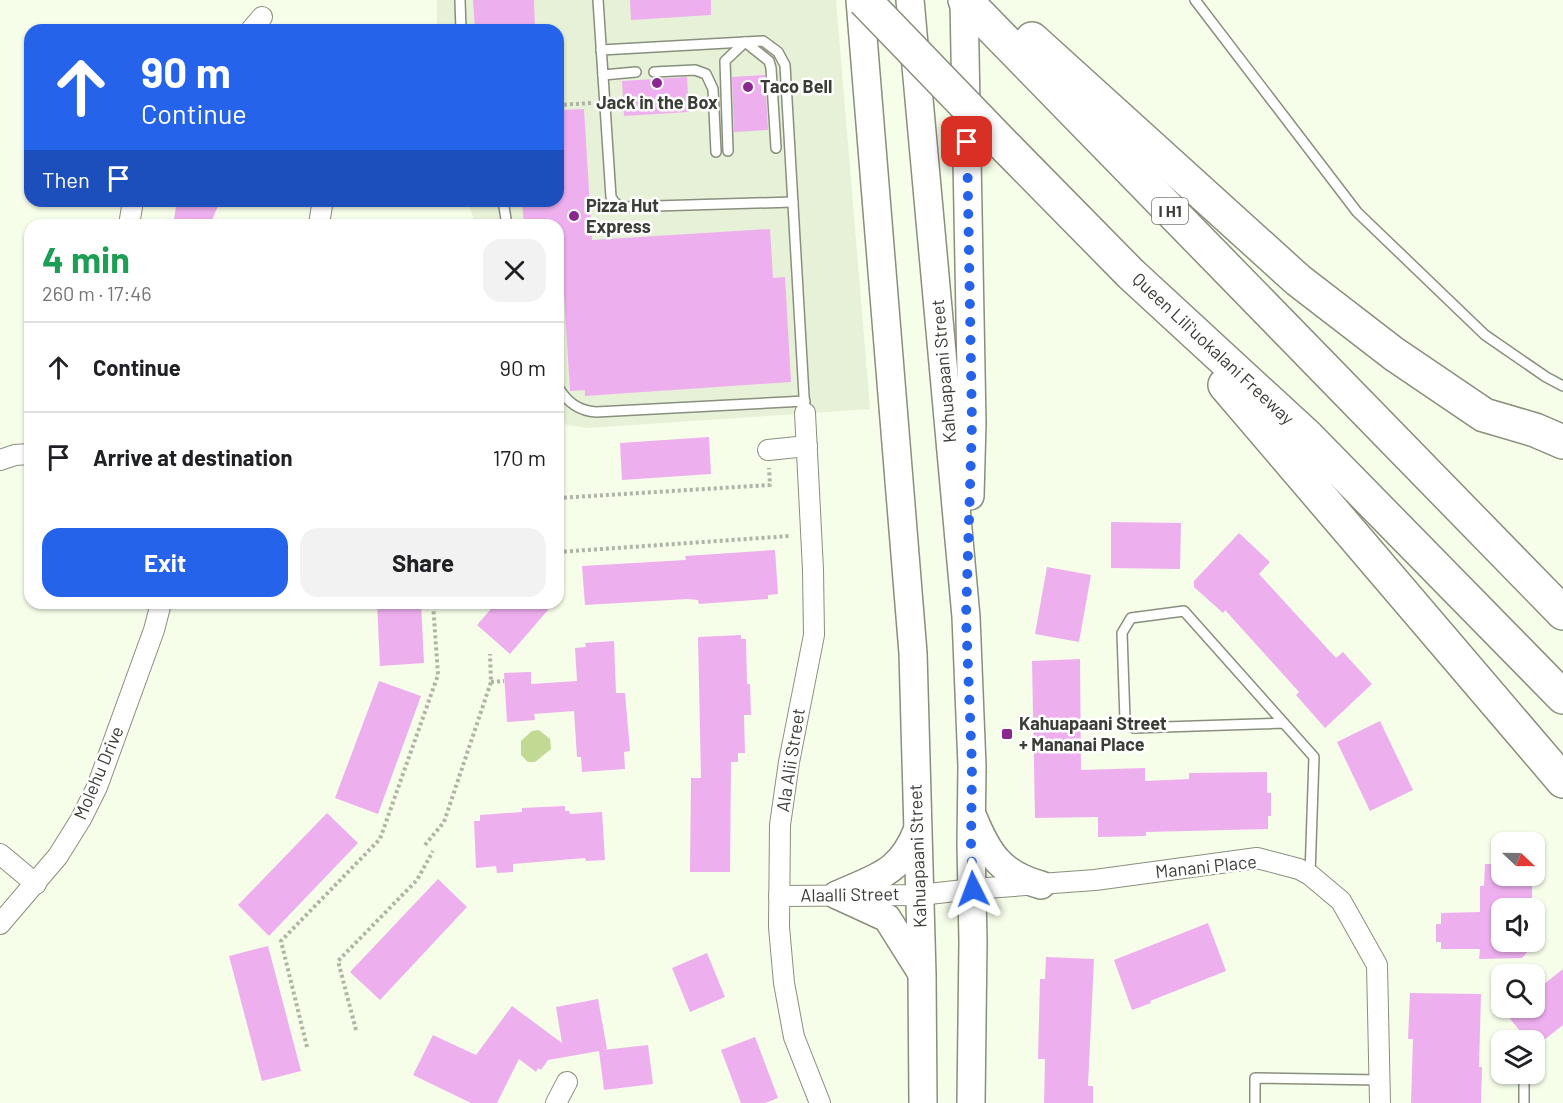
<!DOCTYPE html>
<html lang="en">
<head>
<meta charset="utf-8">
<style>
  body { margin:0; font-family:Barlow,sans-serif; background:#f2f2f2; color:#202124; height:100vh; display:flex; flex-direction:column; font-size:22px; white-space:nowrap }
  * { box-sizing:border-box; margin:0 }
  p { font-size:20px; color:#757577 }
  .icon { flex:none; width:33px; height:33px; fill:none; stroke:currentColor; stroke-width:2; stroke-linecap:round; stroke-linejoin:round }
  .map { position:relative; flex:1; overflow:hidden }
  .details { position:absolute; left:24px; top:219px; width:540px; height:390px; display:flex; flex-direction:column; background:#fff; border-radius:18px; box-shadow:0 2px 4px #0004 }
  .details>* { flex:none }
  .banner { position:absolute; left:24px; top:24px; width:540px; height:183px; border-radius:18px; box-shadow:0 2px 4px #0004; background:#2563eb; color:#fff; overflow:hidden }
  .needle { width:39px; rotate:112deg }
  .controls { position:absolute; left:1491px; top:832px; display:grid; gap:12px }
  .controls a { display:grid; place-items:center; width:54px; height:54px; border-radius:12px; background:#fff; box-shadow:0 2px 4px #0004; font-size:30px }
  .pin { position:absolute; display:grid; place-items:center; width:51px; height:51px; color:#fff; margin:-26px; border-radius:12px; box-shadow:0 3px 9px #0006 }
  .me { position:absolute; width:66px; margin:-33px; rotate:357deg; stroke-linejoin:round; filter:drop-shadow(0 0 4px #0008) }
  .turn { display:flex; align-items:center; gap:21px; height:126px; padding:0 18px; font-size:27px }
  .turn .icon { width:78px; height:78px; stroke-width:2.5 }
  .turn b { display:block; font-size:42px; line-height:51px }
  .then { display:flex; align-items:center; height:57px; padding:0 18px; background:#0003; gap:12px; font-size:22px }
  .round { display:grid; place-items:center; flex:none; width:63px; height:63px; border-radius:18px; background:#f2f2f2 }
  .summary { display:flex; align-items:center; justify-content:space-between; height:102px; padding:0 18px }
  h1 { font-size:36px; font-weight:700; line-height:45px; color:#1e9e55 }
  .action { display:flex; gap:12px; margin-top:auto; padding:12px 18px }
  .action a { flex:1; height:69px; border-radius:18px; background:#2563eb; color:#fff; font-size:24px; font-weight:700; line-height:69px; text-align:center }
  .action a+a { background:#f2f2f2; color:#202124 }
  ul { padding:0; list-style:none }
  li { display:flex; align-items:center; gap:18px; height:90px; padding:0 18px; border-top:2px solid #e0e0e0 }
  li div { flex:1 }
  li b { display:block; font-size:22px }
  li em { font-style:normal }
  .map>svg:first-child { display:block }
  .built { fill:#e7f1d7 }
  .green { fill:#c2d994 }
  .building { fill:#eeafef }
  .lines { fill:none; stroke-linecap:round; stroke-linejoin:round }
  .service-casing { stroke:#898f7d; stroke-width:12 }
  .minor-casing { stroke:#898f7d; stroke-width:22 }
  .secondary-casing { stroke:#898f7d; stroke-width:30 }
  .motorway-casing { stroke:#898f7d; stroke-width:36 }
  .path { stroke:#afb5a6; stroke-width:4; stroke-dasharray:3 3; stroke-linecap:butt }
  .service { stroke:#fff; stroke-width:9 }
  .minor { stroke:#fff; stroke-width:20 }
  .secondary { stroke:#fff; stroke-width:27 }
  .motorway { stroke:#fff; stroke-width:33 }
  .motorway-bridge-casing { stroke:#898f7d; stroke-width:36; stroke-linecap:butt }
  .motorway-bridge { stroke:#fff; stroke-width:33 }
  .route { stroke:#2563eb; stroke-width:10; stroke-dasharray:0 18 }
  .poi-dot { fill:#8a2890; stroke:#fff; stroke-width:2 }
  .labels { text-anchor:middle; stroke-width:5; stroke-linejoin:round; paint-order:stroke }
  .shield { fill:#fff; stroke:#767872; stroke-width:1.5 }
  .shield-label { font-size:16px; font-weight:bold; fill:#3b3e36 }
  .poi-label { font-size:18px; font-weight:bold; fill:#3b3e36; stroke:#fff; text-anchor:start }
  .street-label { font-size:18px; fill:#3b3e36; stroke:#fff }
</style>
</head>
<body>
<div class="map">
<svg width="1563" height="1103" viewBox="0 0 1563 1103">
  <rect width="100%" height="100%" fill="#f6fde9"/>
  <!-- built -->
  <polygon class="built" points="437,0 836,0 870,409 588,428 567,425 558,417 558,225 475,225 468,201 558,201 558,30 437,30"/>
  <!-- green -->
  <polygon class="green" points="539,730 550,739 551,749 535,762 528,762 521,755 521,741 532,731"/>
  <!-- building -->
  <g class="building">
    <polygon points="473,0 534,0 535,30 475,30"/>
    <polygon points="630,0 711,0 711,15 631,20"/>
    <polygon points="765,75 768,130 734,132 732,77"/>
    <polygon points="687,77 689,112 624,116 622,81"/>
    <polygon points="584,109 592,240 770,229 773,278 785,277 791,382 585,396 585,390 570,391 564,293 558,293 558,225 524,225 522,201 558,201 558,110"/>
    <polygon points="177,201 220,201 210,225 173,225"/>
    <polygon points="709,437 711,474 622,480 620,443"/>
    <polygon points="1111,522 1181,523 1180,569 1111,568"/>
    <polygon points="1239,533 1270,562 1259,574 1336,658 1343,652 1372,684 1325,728 1296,695 1299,692 1225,610 1223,613 1194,587 1194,581"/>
    <polygon points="775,550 778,594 768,595 768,599 699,604 698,600 688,599 585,605 582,566 686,560 685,556"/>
    <polygon points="1047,567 1091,575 1079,642 1035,634"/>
    <polygon points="377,603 421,603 424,663 380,666"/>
    <polygon points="496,603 554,603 510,654 477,625"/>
    <polygon points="741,635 741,639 746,639 747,684 750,684 751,715 744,715 745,753 738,753 738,762 731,762 730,872 690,872 691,778 701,778 698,637"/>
    <polygon points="614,641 616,693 625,693 630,751 624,752 625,769 582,772 581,757 577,757 574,711 534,714 535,720 507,722 504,673 531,672 531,684 577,681 575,648 586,647 585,643"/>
    <polygon points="1080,659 1081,770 1145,768 1145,781 1189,779 1189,773 1267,772 1267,793 1271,793 1271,816 1268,816 1268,829 1146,832 1146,836 1098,837 1098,817 1035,818 1032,661"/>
    <polygon points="379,681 421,696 378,814 335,798"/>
    <polygon points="1380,721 1413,790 1370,811 1337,742"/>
    <polygon points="565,806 565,811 569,811 570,814 602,812 605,860 586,861 585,858 513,864 513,872 497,873 496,866 476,868 474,821 480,821 480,815 522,812 522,808"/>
    <polygon points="327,813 358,843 269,936 238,905"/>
    <polygon points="1485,864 1502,864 1502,876 1507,876 1507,883 1532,883 1532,909 1502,909 1502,942 1537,942 1522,958 1479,959 1480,949 1441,949 1441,942 1436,942 1436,924 1441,924 1441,913 1480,912 1480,886 1484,886"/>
    <polygon points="438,879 467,907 380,1000 350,972"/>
    <polygon points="1208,923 1226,971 1150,1001 1151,1003 1132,1010 1114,960"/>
    <polygon points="268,946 301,1071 262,1081 229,956"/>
    <polygon points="707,953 725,997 690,1012 672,968"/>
    <polygon points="1046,957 1094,959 1088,1086 1093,1086 1093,1103 1044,1103 1045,1059 1038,1059 1040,979 1045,979"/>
    <polygon points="1563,969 1563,1025 1534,1048 1534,1041 1528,1041 1507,1015 1515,1008 1534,1008 1534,992"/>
    <polygon points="1410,993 1481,994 1479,1067 1482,1067 1481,1103 1411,1103 1413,1039 1408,1039"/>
    <polygon points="598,999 607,1049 603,1050 648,1045 653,1084 604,1090 599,1051 548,1060 541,1070 538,1068 536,1072 519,1059 497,1103 471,1103 413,1075 433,1035 476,1055 512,1006 562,1043 556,1007"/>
    <polygon points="755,1037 778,1098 765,1103 741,1103 721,1050"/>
  </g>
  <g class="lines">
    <defs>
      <g id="service">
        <polyline points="460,0 461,30"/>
        <polyline points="598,0 611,197 615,203 622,207 793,202"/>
        <polyline points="1195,0 1357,212 1485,335 1546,377 1563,386"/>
        <polyline points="601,50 763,41 778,52 785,65 805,413"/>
        <polyline points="654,72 695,70 706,74 713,89 716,152"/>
        <polyline points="603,75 636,72"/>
        <polyline points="728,151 725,61 745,42 769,61 771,68 776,148"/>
        <polyline points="503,201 507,225"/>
        <path d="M558,387C567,402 578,411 596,412L805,401"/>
        <polyline points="1284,723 1134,728 1125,720 1122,633 1131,618 1184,611 1314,757 1310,875"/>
        <polyline points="1524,1074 1524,1103"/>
        <polyline points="1255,1103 1255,1078 1380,1080"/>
      </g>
      <g id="minor">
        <polyline points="251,30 262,17"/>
        <polyline points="129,225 133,201"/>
        <polyline points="319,225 322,205"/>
        <polyline points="805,413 813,570 814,635 789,762 780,825 779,927 784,983 794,1037 820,1103"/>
        <polyline points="768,450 807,446"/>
        <polyline points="0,460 15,455 30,454"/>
        <polyline points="0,854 36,884"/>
        <polyline points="779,896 920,895 973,889 1095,880 1257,858 1299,869 1310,875 1341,901 1377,965 1380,1103"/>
        <polyline points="0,924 58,856 81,819 97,787 154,630 161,603"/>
        <polyline points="556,1103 567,1082"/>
      </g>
      <g id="secondary">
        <polyline points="860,0 913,653 922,974 923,1103"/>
        <polyline points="910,0 966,617 972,766 971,844 973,942 971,1103"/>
        <polyline points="964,0 972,423 970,496"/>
        <path d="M973,817C988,854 1001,874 1041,885"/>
        <polyline points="837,895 887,918 921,972"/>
        <path d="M837,895C876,877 900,874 917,831"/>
      </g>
      <g id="motorway">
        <polyline points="965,0 1563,613"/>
        <polyline points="1032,39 1298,280 1394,354 1484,415 1535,430 1563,442"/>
        <polyline points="1007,148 1131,274 1308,437 1563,697"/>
        <polyline points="1225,385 1563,781"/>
      </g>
    </defs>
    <!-- service casing -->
    <use href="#service" class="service-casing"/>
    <!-- minor casing -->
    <use href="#minor" class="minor-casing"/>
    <!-- secondary casing -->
    <use href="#secondary" class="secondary-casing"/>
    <!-- motorway casing -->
    <use href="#motorway" class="motorway-casing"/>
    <!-- path -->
    <g class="path">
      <polyline points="558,105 592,103"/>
      <polyline points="558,498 770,485 769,468"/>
      <polyline points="558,552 790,536"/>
      <polyline points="491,682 504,681"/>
      <polyline points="425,845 444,822 491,682 490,654"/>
      <polyline points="356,1030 338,961 417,880 433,851"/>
      <polyline points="307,1047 281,941 380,839 438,675 433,603"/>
    </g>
    <!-- service -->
    <use href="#service" class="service"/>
    <!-- minor -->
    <use href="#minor" class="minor"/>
    <!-- secondary -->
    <use href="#secondary" class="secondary"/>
    <!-- motorway -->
    <use href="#motorway" class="motorway"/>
    <defs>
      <polyline id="motorway-bridge" points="864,0 1007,148"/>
    </defs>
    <!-- motorway-bridge casing -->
    <use href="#motorway-bridge" class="motorway-bridge-casing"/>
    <!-- motorway-bridge -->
    <use href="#motorway-bridge" class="motorway-bridge"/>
  </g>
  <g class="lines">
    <!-- route -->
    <polyline class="route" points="967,142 972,423 966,617 972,766 971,844 973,889"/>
  </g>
  <!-- markers -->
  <g class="poi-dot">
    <circle cx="657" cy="83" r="6"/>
    <circle cx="748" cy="87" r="6"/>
    <circle cx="574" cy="216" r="6"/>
    <rect x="1001" y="728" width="12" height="12" rx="3"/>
  </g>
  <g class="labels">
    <!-- shield labels -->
    <rect class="shield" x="1152" y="198" width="36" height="26" rx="4.5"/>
    <g class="shield-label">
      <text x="1170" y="217">I H1</text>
    </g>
    <!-- poi labels -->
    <g class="poi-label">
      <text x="760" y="93">Taco Bell</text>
      <text x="657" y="109" text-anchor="middle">Jack in the Box</text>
      <text x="586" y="212">Pizza Hut<tspan x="586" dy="21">Express</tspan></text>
      <text x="1019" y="730">Kahuapaani Street<tspan x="1019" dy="21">+ Mananai Place</tspan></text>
    </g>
    <!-- street labels -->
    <g class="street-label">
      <text transform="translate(1213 349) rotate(43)" y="6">Queen Liliʻuokalani Freeway</text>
      <text transform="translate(944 371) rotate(-95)" y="6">Kahuapaani Street</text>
      <text transform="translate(791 760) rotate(-81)" y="6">Ala Alii Street</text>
      <text transform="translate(99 773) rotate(-67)" y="6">Molehu Drive</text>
      <text transform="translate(918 856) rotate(-92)" y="6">Kahuapaani Street</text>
      <text transform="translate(1206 867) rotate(-6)" y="6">Manani Place</text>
      <text transform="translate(850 895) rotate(-1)" y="6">Alaalli Street</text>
    </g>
  </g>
</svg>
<div class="controls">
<a><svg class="needle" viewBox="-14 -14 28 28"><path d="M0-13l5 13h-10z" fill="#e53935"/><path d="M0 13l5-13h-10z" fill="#757577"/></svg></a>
<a><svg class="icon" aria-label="sound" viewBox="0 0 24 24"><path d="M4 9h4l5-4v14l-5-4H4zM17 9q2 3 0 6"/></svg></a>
<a><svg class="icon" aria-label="search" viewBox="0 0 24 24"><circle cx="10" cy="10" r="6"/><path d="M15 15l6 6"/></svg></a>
<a><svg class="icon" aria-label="layers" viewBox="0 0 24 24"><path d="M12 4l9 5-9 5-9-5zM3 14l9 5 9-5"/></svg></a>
</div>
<div class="pin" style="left:967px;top:142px;background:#d93025"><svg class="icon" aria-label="arrive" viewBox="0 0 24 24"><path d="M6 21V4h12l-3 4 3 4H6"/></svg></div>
<svg class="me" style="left:973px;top:889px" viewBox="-20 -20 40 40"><path d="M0-17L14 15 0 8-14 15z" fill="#2563eb" stroke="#fff" stroke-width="4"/></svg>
<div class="banner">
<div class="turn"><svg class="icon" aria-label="ahead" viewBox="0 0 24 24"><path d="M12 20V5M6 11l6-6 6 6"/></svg><div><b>90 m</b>Continue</div></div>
<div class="then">Then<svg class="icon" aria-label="arrive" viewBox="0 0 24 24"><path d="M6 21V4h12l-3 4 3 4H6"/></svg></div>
</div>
<section class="details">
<div class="summary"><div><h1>4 min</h1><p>260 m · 17:46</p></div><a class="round"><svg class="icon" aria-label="close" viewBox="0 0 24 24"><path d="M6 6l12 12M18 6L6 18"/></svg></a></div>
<ul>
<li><svg class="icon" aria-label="ahead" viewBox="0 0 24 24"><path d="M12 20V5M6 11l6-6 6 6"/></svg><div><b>Continue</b></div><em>90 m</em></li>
<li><svg class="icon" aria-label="arrive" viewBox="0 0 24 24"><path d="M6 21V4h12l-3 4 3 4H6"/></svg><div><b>Arrive at destination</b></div><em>170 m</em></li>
</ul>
<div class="action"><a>Exit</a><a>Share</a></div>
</section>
</div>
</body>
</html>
